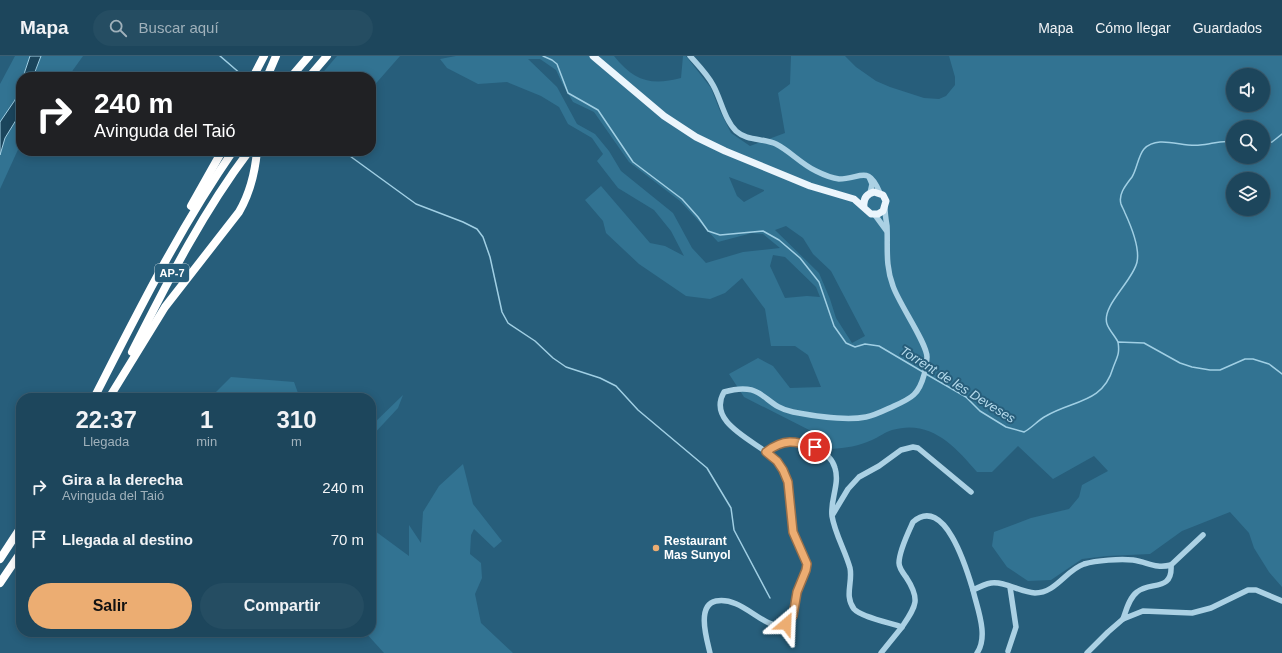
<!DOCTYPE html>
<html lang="es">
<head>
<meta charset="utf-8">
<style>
  body { margin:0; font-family:Helvetica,sans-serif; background:#254d62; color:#f1f3f6; height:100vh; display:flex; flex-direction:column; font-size:15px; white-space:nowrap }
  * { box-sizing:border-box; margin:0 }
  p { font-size:13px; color:#a0b1bb }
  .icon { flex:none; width:22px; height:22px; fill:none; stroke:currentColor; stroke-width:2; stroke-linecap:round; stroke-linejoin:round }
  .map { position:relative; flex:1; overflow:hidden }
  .panel { position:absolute; left:16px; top:337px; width:360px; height:244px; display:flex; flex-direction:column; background:#1d465c; border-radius:16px; box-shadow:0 2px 10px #0003,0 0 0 1px #3b5e72 }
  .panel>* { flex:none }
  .hud { position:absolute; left:16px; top:16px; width:360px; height:84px; border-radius:16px; box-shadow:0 2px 10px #0003,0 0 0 1px #3b5e72; background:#202124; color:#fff; overflow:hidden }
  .tools { position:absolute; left:1226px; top:12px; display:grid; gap:8px }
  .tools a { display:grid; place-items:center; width:44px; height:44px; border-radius:50%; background:#1d465c; box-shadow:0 2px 10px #0003,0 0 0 1px #3b5e72; font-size:20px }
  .pin { position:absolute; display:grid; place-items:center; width:34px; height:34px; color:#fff; margin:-17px; border:2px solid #fff; border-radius:50%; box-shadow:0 1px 4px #0007 }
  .me { position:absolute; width:44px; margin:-22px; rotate:26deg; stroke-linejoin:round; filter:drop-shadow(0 0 3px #0008) }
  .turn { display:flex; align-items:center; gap:14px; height:84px; padding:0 12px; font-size:18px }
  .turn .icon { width:52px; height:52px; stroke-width:2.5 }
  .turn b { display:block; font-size:28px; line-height:34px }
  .eta { display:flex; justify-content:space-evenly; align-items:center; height:68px; text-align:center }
  .eta b { font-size:24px; font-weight:700; line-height:28px }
  .cta { display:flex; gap:8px; margin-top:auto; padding:8px 12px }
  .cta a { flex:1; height:46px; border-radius:24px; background:#ecad72; color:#111; font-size:16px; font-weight:700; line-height:46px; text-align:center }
  .cta a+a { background:#254d62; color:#f1f3f6 }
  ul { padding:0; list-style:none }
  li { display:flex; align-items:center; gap:12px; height:52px; padding:0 12px }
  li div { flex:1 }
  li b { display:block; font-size:15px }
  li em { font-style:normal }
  header { display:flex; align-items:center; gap:24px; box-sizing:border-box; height:56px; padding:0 20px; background:#1d465c; border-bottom:1px solid #3b5e72 }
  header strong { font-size:19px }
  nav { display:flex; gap:22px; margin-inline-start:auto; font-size:14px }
  .search { width:280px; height:36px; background:#254d62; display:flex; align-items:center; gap:10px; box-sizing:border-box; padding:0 14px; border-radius:22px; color:#a0b1bb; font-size:15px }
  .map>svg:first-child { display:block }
  .green { fill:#327392; fill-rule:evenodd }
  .water { fill:#1b455c; stroke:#a0cfe4 }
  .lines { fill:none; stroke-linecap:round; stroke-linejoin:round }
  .stream { stroke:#a0cfe4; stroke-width:1.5 }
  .minor { stroke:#abd1e4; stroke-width:5.5 }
  .major { stroke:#ebf5fc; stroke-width:7 }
  .highway { stroke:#fff; stroke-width:8 }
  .route-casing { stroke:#99704a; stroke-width:10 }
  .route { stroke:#ecad72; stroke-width:7 }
  .poi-dot { fill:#ecad72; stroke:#275e7b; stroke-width:1.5 }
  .labels { text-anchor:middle; stroke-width:4; stroke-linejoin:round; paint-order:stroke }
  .shield { fill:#275e7b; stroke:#becfd7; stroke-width:1 }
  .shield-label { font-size:11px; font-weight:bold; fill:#fff }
  .poi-label { font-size:12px; font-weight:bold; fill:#fff; stroke:#275e7b; text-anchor:start }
  .water-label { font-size:13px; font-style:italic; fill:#b6dbec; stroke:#275e7b }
</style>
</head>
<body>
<header>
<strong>Mapa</strong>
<div class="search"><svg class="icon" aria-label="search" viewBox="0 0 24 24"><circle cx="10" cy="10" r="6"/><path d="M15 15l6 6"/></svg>Buscar aquí</div>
<nav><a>Mapa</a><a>Cómo llegar</a><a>Guardados</a></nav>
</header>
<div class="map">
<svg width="1282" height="597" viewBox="0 0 1282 597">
  <rect width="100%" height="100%" fill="#275e7b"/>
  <!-- green -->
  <g class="green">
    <path d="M15,0H30L23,21H21C21,38 11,53 0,66V28Z"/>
    <polygon points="41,0 83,0 68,21 33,21"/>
    <polygon points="337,0 400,0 371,33 371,21 319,21"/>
    <path d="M456,0H614C634,25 651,30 681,22L683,0H686L711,32L720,55L731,77L750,90L785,77L778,37L790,28L791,0H845L856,11L876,25L890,31L924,42L939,43L946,40L955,29V21L949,0H1282V531L1269,516L1254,492L1249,477L1230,456L1182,475L1150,498L1107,500L1082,503L1051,524L1028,525L1007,511L992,490L994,476L1031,462L1069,453L1079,441L1082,429L1108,415L1094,400L1053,423L1018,390L992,416H977C954,389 930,363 892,374C885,376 879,381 872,384C859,390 846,392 831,393L817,378L744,341L729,318L758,302L773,310L790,332L821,331L808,299L795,290H771L765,253L742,222L725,237L710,243L686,240L639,208L606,177L603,165L585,144L601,130L650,187L665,190L684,200L671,175L654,154L618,132L597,105L603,98L592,82L568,68L559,51L541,40L507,26L478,28L447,12L440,3ZM528,3H540L556,14L563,29L573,46L594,56L629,106L680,145L718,186L752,177L763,178L780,192L743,196L706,207L692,192L673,157L621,115L609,95L595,78L577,68L557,31ZM1233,19H1263V49H1233ZM1233,71H1263V101H1233ZM729,121L764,134V135L744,146L737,140ZM1233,123H1263V153H1233ZM786,170L803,182L813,198L831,215L865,280L852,287L836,262L830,243L819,217L775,174ZM773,199L785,201L816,231L820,241L807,240L785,242L770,210Z"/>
    <path d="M21,56V87L0,133C0,122 0,109 0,98C2,83 12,68 21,56Z"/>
    <polygon points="231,321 294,326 298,337 290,342 214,342 213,339"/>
    <polygon points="403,339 398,352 371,381 371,370"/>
    <polygon points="463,408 473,448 502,485 494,492 474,473 471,479 470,498 481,507 482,522 475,538 481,567 513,597 384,597 365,576 371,576 371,472 409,500 409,469 421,487 423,456 439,430"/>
  </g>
  <!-- water -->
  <g class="water">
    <polygon points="30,0 41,0 33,21 23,21"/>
    <polygon points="21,26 21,56 5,82 0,99 0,66 15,44"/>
  </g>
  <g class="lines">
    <!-- stream -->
    <g class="stream">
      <polyline points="220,0 242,19"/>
      <polyline points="543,0 552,4 557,8 568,37 598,54 633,106 682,143 698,161 708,175 720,179 763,175 779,184 800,202 819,226 834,270 846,287 855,291 865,288 879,290 923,316"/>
      <polyline points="1263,87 1272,86 1282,78"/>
      <polyline points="343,95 416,148 463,166 477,173 483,181 490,201 502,256 508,267 535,285 553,302 566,311 600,322 616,330 638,354 707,412 731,452 734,474 770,542"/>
      <path d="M1118,286C1115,280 1109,274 1107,268C1101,250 1133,225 1137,206C1140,192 1131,170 1125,157C1124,154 1122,151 1121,148C1118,138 1126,129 1132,121C1137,113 1138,100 1144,93C1158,78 1183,92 1200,89C1212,88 1221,84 1233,86"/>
      <path d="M926,318L966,341L980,355L1006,371L1024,376C1032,372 1038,364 1046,360C1073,344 1103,347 1113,312C1117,301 1120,298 1118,286L1144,287L1180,307L1192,311L1210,314H1220L1245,303H1253L1269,308L1282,318"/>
    </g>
    <!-- minor -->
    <g class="minor">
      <path d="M690,0C698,9 707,18 713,29C721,43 724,63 736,75C747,85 763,82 776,88C790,95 801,108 816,115C822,118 831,122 839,123C861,123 868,108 880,137"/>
      <polyline points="869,121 872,128 870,137"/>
      <polyline points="875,159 886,174"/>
      <path d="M766,396C773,391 779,386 787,386C805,385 830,394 835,412C840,428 830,444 832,460C835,478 845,494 850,512C853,526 844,540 854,553C861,561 891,567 902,571C916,550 921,544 906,521C903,517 899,512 899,507C899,495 908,477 913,466C945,438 967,514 973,534C979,531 985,528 991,527C1005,525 1020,536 1035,537C1056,537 1066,514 1084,508C1097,504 1120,503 1133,504C1148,506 1155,513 1171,509C1173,536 1150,525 1137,536C1129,542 1126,555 1123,563L1143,555L1192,557L1211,552L1248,534H1256L1282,545"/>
      <polyline points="833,458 848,433 859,421 879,410 901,394 913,391 918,392 971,436"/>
      <polyline points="1171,509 1203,479"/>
      <path d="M973,534C977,552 989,580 977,597"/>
      <polyline points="1008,595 1016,571 1010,531"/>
      <path d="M710,597C707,584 696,549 716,545C742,540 763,573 782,569C794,567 794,554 796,544C798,533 808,517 806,507C804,496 796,487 793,476C788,453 794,426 778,406C762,387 705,369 724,336C765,324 762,350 793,356C814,360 846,365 866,361C876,359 885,354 894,350C912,342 919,338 924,319C926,313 927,307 927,301C927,287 899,248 893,230C885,209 888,192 887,170C886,164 885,158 885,152"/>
      <polyline points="881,597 902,571"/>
      <polyline points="1087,597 1108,576 1123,563"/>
    </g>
    <!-- major -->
    <path class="major" d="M593,0L664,60L696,81L725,95L810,130L854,143L871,158H878L883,155L886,145L883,139L874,136C866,138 863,143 864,151"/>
    <!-- highway -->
    <g class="highway">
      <polyline points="253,21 264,0"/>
      <polyline points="267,21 276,0"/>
      <polyline points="291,21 309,0"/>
      <polyline points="309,21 327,0"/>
      <polyline points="191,150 222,95"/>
      <path d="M132,296C167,227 202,157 249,95"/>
      <path d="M94,342C137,258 179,173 233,95"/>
      <path d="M109,342L165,251L239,156C250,137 255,117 257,95"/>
      <polyline points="0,503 21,471"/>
      <polyline points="0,527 21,496"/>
    </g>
  </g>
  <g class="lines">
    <defs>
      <path id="route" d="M786,568L793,560L797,536L806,514L807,508L793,476L788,426L783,414L777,405L766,396C784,382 795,385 815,391"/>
    </defs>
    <!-- route casing -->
    <use href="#route" class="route-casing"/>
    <!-- route -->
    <use href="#route" class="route"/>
  </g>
  <!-- markers -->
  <circle class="poi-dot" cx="656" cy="492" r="4"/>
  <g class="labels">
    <!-- shield labels -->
    <rect class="shield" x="155" y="208" width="34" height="18" rx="3"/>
    <g class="shield-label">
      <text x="172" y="221">AP-7</text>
    </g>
    <!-- poi labels -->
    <g class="poi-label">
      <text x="664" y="489">Restaurant<tspan x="664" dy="14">Mas Sunyol</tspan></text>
    </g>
    <!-- water labels -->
    <g class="water-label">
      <text transform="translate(958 328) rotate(32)" y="5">Torrent de les Deveses</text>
    </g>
  </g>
</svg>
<div class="tools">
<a><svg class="icon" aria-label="sound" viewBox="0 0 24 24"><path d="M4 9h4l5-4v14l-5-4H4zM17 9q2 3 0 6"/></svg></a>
<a><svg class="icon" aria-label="search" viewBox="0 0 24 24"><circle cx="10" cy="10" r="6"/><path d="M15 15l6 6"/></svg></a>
<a><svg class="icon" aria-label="layers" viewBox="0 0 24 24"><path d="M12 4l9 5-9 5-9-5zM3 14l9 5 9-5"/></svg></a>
</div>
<div class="pin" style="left:815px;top:391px;background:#d93025"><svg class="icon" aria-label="arrive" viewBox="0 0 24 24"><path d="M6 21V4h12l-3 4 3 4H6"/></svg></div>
<svg class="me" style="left:786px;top:568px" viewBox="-20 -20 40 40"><path d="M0-17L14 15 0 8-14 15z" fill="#ecad72" stroke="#fff" stroke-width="4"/></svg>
<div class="hud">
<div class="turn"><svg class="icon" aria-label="right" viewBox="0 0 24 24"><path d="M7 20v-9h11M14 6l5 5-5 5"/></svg><div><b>240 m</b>Avinguda del Taió</div></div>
</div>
<section class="panel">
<div class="eta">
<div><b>22:37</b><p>Llegada</p></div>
<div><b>1</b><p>min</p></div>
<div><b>310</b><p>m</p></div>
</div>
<ul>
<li><svg class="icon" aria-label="right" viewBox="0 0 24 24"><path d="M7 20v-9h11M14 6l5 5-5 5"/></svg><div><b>Gira a la derecha</b><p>Avinguda del Taió</p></div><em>240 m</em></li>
<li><svg class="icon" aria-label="arrive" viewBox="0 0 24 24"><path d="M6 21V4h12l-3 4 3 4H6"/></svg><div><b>Llegada al destino</b></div><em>70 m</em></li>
</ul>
<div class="cta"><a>Salir</a><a>Compartir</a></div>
</section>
</div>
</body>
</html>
